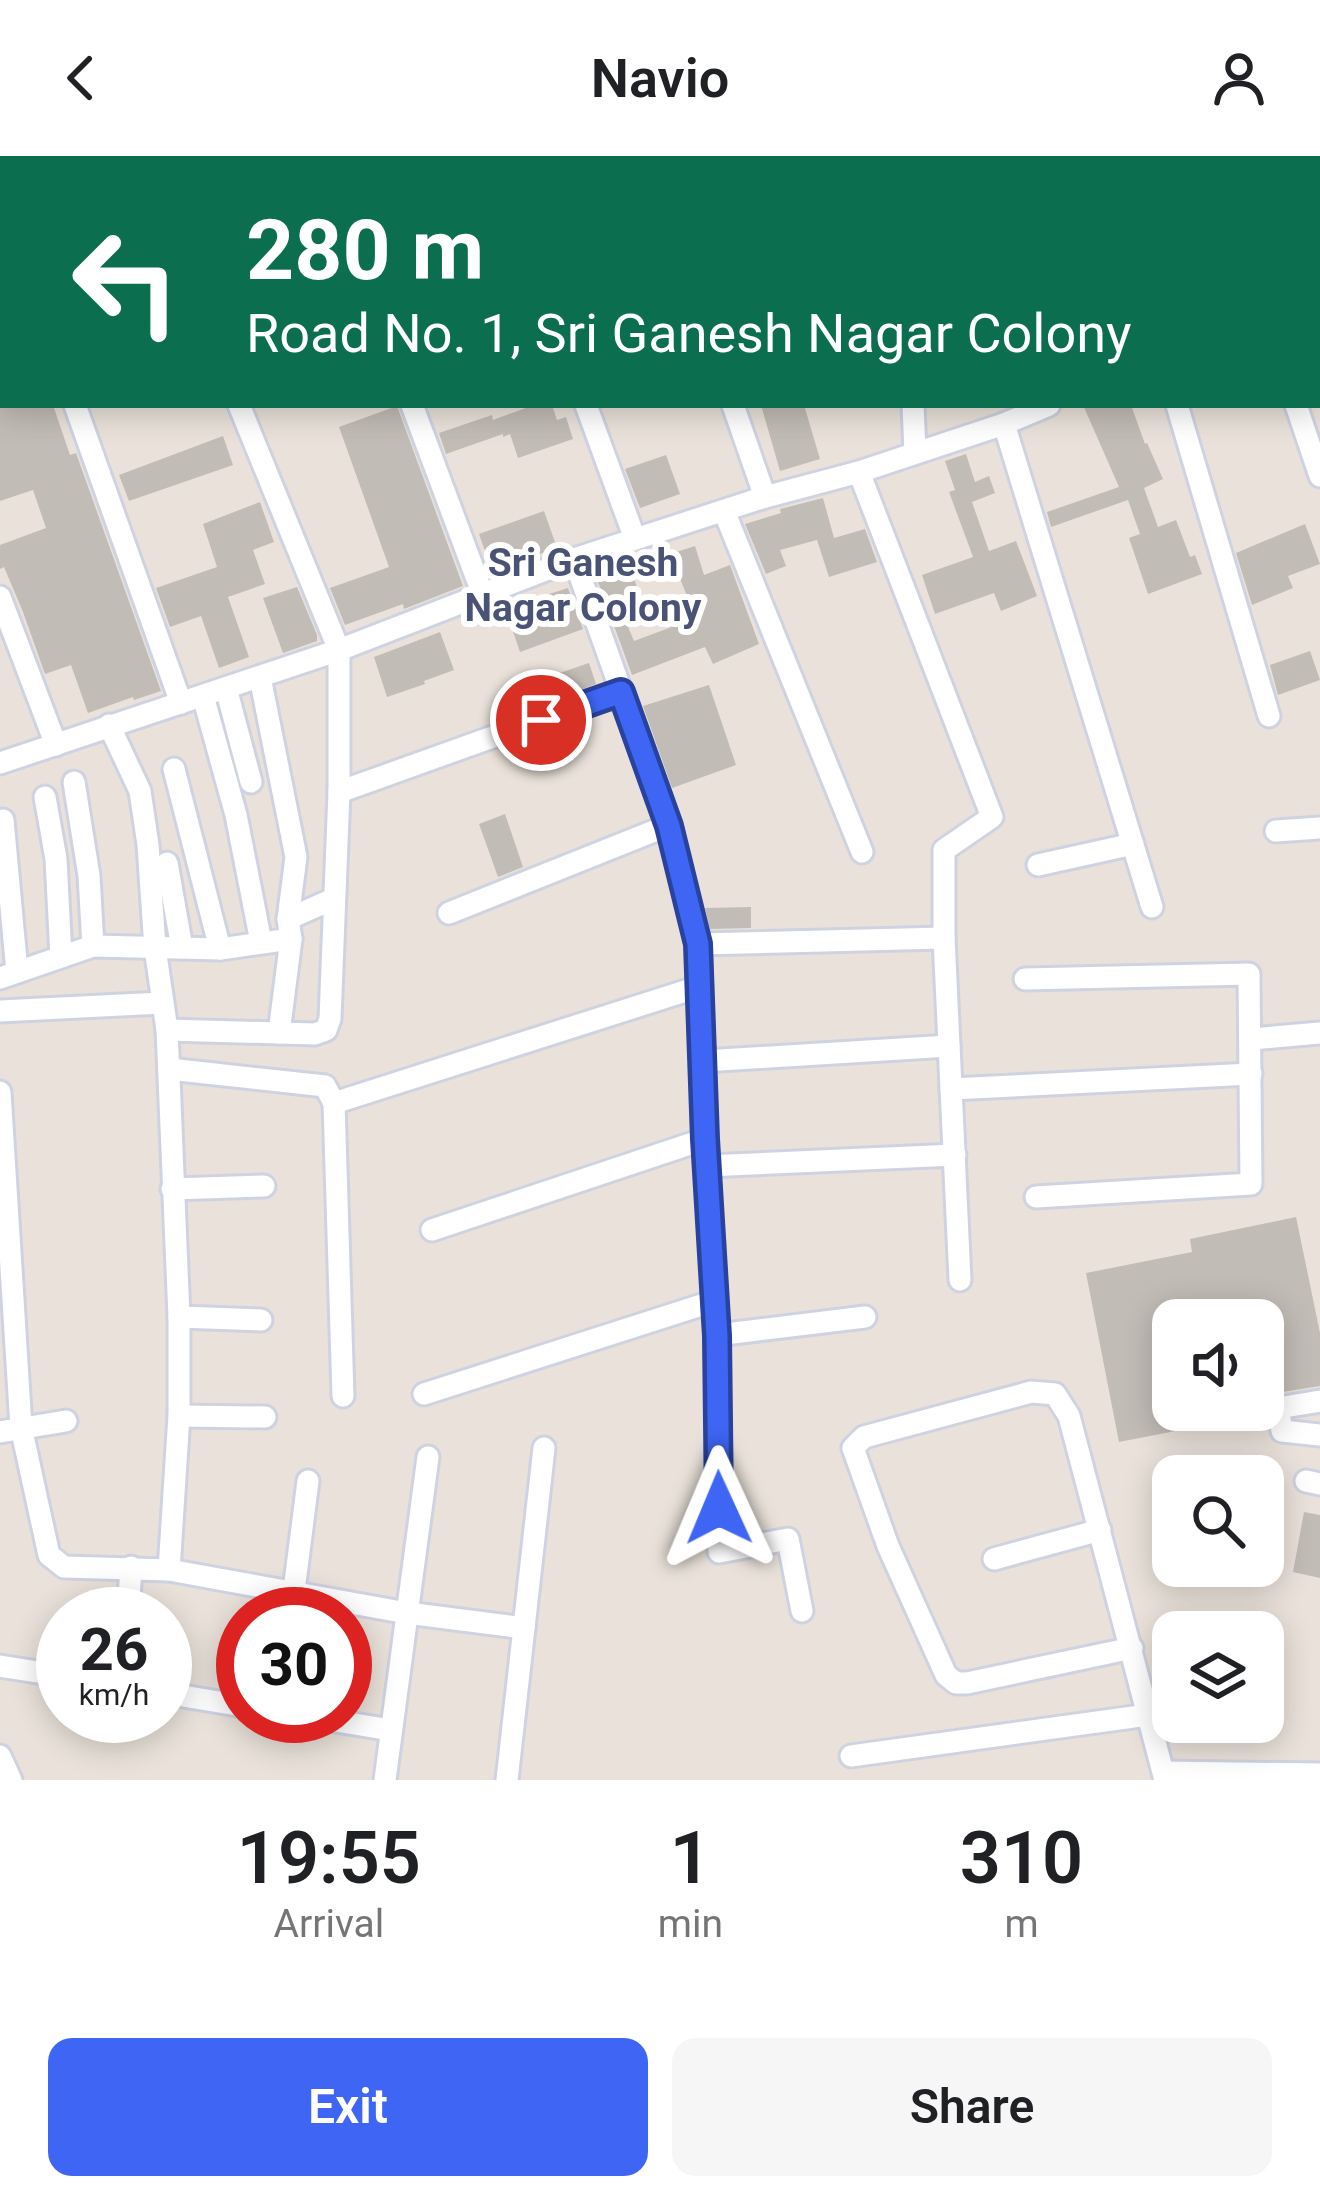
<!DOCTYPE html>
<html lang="en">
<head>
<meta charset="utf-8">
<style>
  body { margin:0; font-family:Roboto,sans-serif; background:#f6f6f6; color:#202124; height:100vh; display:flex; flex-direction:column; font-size:45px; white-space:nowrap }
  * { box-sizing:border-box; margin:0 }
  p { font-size:39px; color:#757577 }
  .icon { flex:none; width:66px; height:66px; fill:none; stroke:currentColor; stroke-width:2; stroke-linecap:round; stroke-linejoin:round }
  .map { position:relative; height:1624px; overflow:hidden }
  .sheet { display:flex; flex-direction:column; background:#fff; flex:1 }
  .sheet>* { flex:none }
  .guide { position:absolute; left:0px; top:0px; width:1320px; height:252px; box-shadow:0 6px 30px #0003; background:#0b6e4f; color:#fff; overflow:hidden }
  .tools { position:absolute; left:1152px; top:1143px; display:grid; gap:24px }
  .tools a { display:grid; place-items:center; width:132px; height:132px; border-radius:24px; background:#fff; box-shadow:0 6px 30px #0003; font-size:60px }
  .speed { position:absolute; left:36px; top:1431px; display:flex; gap:24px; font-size:60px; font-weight:700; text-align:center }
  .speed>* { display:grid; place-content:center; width:156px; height:156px; border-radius:50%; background:#fff; box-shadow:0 6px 30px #0003; line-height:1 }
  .speed small { font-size:30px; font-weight:400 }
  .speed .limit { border:18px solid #d22; background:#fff; color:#111 }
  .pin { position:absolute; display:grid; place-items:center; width:102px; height:102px; color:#fff; margin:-51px; border:6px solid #fff; border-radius:50%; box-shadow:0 3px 12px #0007 }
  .me { position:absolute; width:132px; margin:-66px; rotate:359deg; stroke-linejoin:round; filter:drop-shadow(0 0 9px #0008) }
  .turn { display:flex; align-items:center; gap:42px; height:252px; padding:0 48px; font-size:54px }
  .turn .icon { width:156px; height:156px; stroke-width:2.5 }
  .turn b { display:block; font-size:84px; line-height:102px }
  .eta { display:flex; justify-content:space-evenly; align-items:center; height:204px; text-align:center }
  .eta b { font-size:72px; font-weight:600; line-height:84px }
  .button { display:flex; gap:24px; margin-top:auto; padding:24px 48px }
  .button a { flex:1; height:138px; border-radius:24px; background:#3e65f3; color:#fff; font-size:48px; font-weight:600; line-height:138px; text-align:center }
  .button a+a { background:#f6f6f6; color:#202124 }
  header { display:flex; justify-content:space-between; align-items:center; height:156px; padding:0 48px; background:#fff; font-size:54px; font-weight:600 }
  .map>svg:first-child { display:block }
  .building { fill:#c2bcb6 }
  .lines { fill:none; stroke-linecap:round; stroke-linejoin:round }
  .minor-casing { stroke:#cfd3e1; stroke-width:27 }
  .minor { stroke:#fff; stroke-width:21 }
  .route-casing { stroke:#28429e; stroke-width:30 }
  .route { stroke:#3e65f3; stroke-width:21 }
  .labels { text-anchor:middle; stroke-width:12; stroke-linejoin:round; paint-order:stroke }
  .neighbourhood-label { font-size:39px; font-weight:bold; fill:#4a5376; stroke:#fff }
</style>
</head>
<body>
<header><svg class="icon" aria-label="back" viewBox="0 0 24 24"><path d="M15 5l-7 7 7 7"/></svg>Navio<svg class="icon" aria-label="person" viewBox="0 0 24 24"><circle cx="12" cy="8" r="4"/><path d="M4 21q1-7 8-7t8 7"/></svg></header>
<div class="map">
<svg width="1320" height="1624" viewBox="0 0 1320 1624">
  <rect width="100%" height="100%" fill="#eae2da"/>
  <!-- building -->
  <g class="building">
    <polygon points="0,249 53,249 70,299 76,297 161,535 134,544 133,541 88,557 71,509 45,518 23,456 4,411 0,413 0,389 46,372 33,334 0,345"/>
    <polygon points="534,249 552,249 557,264 566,261 573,283 518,302 510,278 503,281 503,278 446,298 439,277 492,259 493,264"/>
    <polygon points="761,249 804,249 820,303 780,315"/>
    <polygon points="1083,249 1131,249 1145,288 1147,287 1163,323 1144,332 1158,371 1176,364 1190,401 1195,399 1202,418 1148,438 1129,382 1140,378 1128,344 1051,371 1047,356 1119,331"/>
    <polygon points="397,250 463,430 404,453 403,448 345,469 330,432 389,411 339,271"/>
    <polygon points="223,280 233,309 129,345 119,319"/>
    <polygon points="966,298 975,326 989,320 995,337 972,346 989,395 1016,385 1037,440 1001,455 994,437 935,458 922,419 973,401 949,336 955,334 945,305"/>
    <polygon points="666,299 680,338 640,352 625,313"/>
    <polygon points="823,342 834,382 865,373 877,406 829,421 817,384 780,394 786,410 766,418 745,368 781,357 780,353"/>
    <polygon points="260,346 274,386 253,394 265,428 228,441 249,501 219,512 201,460 170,471 156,432 217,411 203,368"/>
    <polygon points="544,355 557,392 492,415 479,378"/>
    <polygon points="1305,368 1320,408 1288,420 1293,432 1252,449 1236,397"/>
    <polygon points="695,390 704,419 730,409 759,488 713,508 705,491 632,519 597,423 628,409 643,445 621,454 634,485 696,462 670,398"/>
    <polygon points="297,431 317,479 317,485 283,497 263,442"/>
    <polygon points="568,432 583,473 520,496 505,452"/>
    <polygon points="440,476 454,514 424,525 425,528 387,541 374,501"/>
    <polygon points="1310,495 1320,524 1278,539 1270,509"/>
    <polygon points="589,507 596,528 547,546 539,524"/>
    <polygon points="709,529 736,609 672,632 643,550"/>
    <polygon points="505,658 523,711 498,721 479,668"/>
    <polygon points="751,751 751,772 710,773 705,752"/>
    <polygon points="1296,1061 1320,1177 1320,1230 1276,1237 1263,1243 1263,1164 1173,1164 1173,1254 1198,1254 1201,1270 1119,1286 1086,1117 1192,1096 1190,1083"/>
    <polygon points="1304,1356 1320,1359 1320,1422 1293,1416"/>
  </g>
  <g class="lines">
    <defs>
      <g id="minor">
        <polyline points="151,0 152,3"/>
        <polyline points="319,0 320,3"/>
        <polyline points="580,0 604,3 604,0"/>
        <polyline points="913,0 914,3"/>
        <polyline points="1115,0 1116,3"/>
        <polyline points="1233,0 1234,3"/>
        <polyline points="0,48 3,56"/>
        <polyline points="1317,150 1320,149"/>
        <polyline points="75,249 181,547"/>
        <polyline points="412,249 483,439"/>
        <polyline points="586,249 635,383"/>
        <polyline points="733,249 765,341"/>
        <polyline points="913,249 915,297"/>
        <polyline points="1177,249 1269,560"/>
        <polyline points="1296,249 1320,320"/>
        <polyline points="1004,268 1152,751"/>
        <polyline points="859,316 992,661 944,694 944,782 960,1124"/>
        <polyline points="724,355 862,696"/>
        <polyline points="574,403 669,669 698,788 705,983 717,1179 865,1161"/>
        <polyline points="0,441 56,589"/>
        <polyline points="260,521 296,701 288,763 291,783 279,877"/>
        <polyline points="226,532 251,626"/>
        <polyline points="203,540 236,659 261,786"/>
        <polyline points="109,569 140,635 148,689 155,792 167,874 179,1161 179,1260 169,1414"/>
        <polyline points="0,607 339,494 574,403 765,341 859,316 1004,268 1049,249"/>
        <polyline points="174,613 220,793"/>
        <polyline points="74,626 89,720 93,790"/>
        <polyline points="339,636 621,535"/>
        <polyline points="45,641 56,703 61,801"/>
        <polyline points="3,664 17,816"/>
        <polyline points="1276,675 1320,672"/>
        <polyline points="167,707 182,792"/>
        <polyline points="1038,709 1133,688"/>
        <polyline points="449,757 669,669"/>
        <polyline points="288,763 333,743"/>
        <polyline points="698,788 944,782"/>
        <polyline points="0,822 93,790 220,793 291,783"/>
        <polyline points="1025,823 1249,818 1251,1028 1036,1041"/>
        <polyline points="0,855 162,847"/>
        <polyline points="167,874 315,878 326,874 330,863 339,636 339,494 239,249"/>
        <polyline points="1251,883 1320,877"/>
        <polyline points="704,905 949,890"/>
        <polyline points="169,913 325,930 334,947 343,1240"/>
        <polyline points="951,933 1251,918"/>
        <polyline points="0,936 21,1271 49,1399 64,1411 169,1414 407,1457 524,1472"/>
        <polyline points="334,947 701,830"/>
        <polyline points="707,1010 955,999"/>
        <polyline points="172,1033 264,1030"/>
        <polyline points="432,1074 705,983"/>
        <polyline points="179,1161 261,1164"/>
        <polyline points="717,1179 719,1396 788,1383 802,1455"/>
        <polyline points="424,1238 714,1145"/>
        <polyline points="1320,1245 1278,1252 1282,1275 1320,1279"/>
        <polyline points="179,1260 265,1261"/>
        <polyline points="0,1276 66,1265"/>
        <polyline points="1306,1325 1320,1328"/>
        <polyline points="994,1403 1100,1374"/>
        <polyline points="128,1458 131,1411"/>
        <polyline points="291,1458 308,1325"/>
        <polyline points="1132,1492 967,1527 956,1527 946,1519 888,1390 853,1292 864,1281 1031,1236 1055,1238 1069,1260 1165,1624"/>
        <polyline points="0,1510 63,1520"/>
        <polyline points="165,1537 243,1550"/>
        <polyline points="305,1560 391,1574"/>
        <polyline points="0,1600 11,1624"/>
        <polyline points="851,1600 1148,1559"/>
        <polyline points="1163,1616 1320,1618"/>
        <polyline points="385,1624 428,1301"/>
        <polyline points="507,1624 544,1292"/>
      </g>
    </defs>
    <!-- minor casing -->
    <use href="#minor" class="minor-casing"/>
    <!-- minor -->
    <use href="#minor" class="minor"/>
  </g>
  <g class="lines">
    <defs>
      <polyline id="route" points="541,564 621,536 669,670 698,788 705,983 717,1180 719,1352"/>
    </defs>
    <!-- route casing -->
    <use href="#route" class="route-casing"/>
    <!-- route -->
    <use href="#route" class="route"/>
  </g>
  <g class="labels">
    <!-- neighbourhood labels -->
    <g class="neighbourhood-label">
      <text x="583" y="420">Sri Ganesh<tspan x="583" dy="45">Nagar Colony</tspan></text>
    </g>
  </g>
</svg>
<div class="tools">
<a><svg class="icon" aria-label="sound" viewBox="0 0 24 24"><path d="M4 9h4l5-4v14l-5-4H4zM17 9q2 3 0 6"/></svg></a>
<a><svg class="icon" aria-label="search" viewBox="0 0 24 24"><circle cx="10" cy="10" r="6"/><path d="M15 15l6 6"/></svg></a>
<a><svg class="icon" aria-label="layers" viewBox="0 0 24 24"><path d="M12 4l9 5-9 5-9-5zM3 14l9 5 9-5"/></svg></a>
</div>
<div class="speed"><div>26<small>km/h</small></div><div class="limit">30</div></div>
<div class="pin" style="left:541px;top:564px;background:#d93025"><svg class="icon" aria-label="arrive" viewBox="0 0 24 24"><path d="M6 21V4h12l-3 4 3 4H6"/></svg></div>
<svg class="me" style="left:719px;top:1352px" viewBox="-20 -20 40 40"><path d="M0-17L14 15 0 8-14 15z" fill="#3e65f3" stroke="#fff" stroke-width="4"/></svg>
<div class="guide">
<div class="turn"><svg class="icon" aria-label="left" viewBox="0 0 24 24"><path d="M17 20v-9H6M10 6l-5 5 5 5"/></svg><div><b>280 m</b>Road No. 1, Sri Ganesh Nagar Colony</div></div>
</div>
</div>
<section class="sheet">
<div class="eta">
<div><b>19:55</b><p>Arrival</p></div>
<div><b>1</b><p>min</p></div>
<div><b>310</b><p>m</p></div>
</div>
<div class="button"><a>Exit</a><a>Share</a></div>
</section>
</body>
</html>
